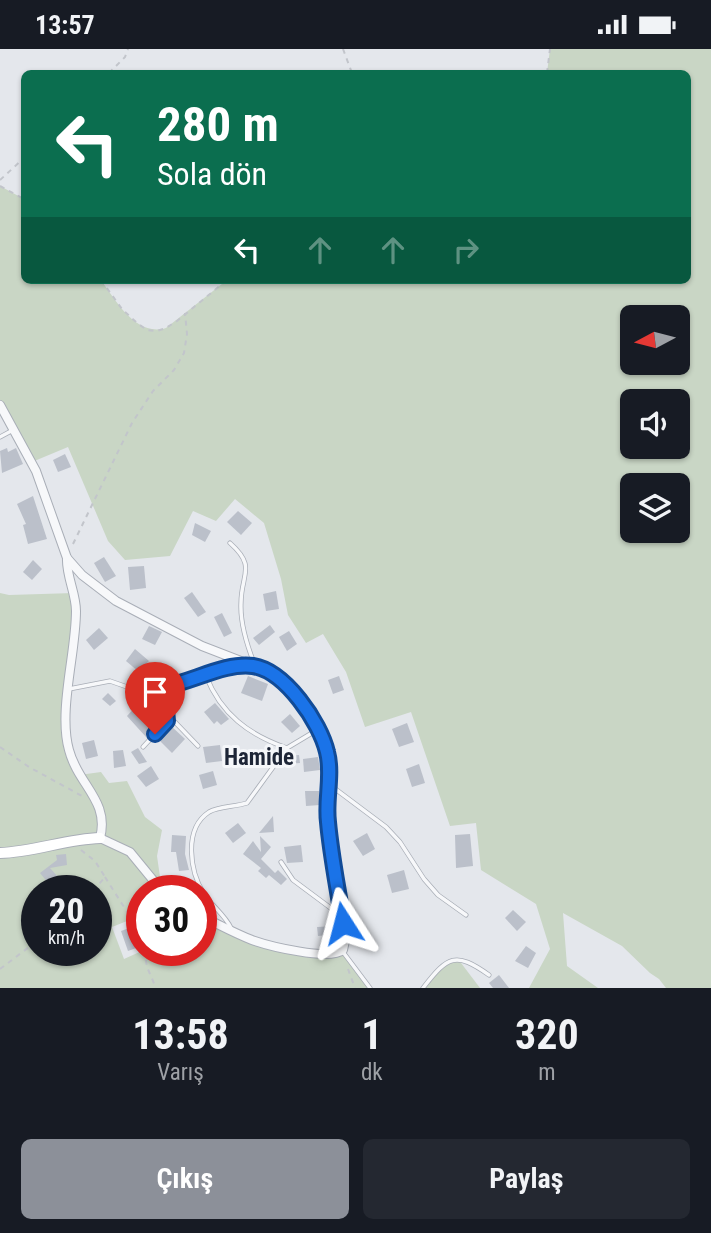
<!DOCTYPE html>
<html lang="tr">
<head>
<meta charset="utf-8">
<style>
  body { margin:0; font-family:"Roboto Condensed",sans-serif; background:#242831; color:#f1f3f6; height:100vh; display:flex; flex-direction:column; font-size:26px; white-space:nowrap }
  * { box-sizing:border-box; margin:0 }
  p { font-size:23px; color:#9ea1a6 }
  .icon { flex:none; width:38px; height:38px; fill:none; stroke:currentColor; stroke-width:2; stroke-linecap:round; stroke-linejoin:round }
  .map { position:relative; height:939px; overflow:hidden }
  .details { display:flex; flex-direction:column; background:#171b24; flex:1 }
  .details>* { flex:none }
  .hud { position:absolute; left:21px; top:21px; width:670px; height:214px; border-radius:10px; box-shadow:0 2px 5px #0004; background:#0b6e4f; color:#fff; overflow:hidden }
  .needle { width:46px; rotate:263deg }
  .buttons { position:absolute; left:620px; top:256px; display:grid; gap:14px }
  .buttons a { display:grid; place-items:center; width:70px; height:70px; border-radius:10px; background:#171b24; box-shadow:0 2px 5px #0004; font-size:35px }
  .speed { position:absolute; left:21px; top:826px; display:flex; gap:14px; font-size:35px; font-weight:700; text-align:center }
  .speed>* { display:grid; place-content:center; width:91px; height:91px; border-radius:50%; background:#171b24; box-shadow:0 2px 5px #0004; line-height:1 }
  .speed small { font-size:18px; font-weight:400 }
  .speed .limit { border:10px solid #d22; background:#fff; color:#111 }
  .pin { position:absolute; display:grid; place-items:center; width:60px; height:60px; color:#fff; margin:-72px -30px; border-radius:50% 50% 50% 0; rotate:-45deg; box-shadow:0 0 7px #0007 }
  .pin .icon { rotate:45deg }
  .me { position:absolute; width:77px; margin:-38px; rotate:351deg; stroke-linejoin:round; filter:drop-shadow(0 0 5px #0008) }
  .turn { display:flex; align-items:center; gap:24px; height:147px; padding:0 21px; font-size:32px }
  .turn .icon { width:91px; height:91px; stroke-width:2.5 }
  .turn b { display:block; font-size:49px; line-height:60px }
  .lanes { display:flex; align-items:center; height:66px; padding:0 21px; background:#0003; justify-content:center; gap:35px; direction:ltr }
  .lanes .off { opacity:.35 }
  .eta { display:flex; justify-content:space-evenly; align-items:center; height:119px; text-align:center }
  .eta b { font-size:42px; font-weight:700; line-height:49px }
  .cta { display:flex; gap:14px; margin-top:auto; padding:14px 21px }
  .cta a { flex:1; height:80px; border-radius:10px; background:#8c9099; color:#fff; font-size:28px; font-weight:700; line-height:80px; text-align:center }
  .cta a+a { background:#242831; color:#f1f3f6 }
  .status { display:flex; justify-content:space-between; align-items:center; height:49px; padding:0 35px; background:#171b24; direction:ltr }
  .status svg { height:19px; fill:currentColor }
  .map>svg:first-child { display:block }
  .green { fill:#c9d6c5; fill-rule:evenodd }
  .building { fill:#bbc0ca }
  .lines { fill:none; stroke-linecap:round; stroke-linejoin:round }
  .lane-casing { stroke:#a9aeb7; stroke-width:5 }
  .street-casing { stroke:#a9aeb7; stroke-width:10 }
  .secondary-casing { stroke:#a9aeb7; stroke-width:12 }
  .path { stroke:#c2c5cb; stroke-width:2; stroke-dasharray:5 5; stroke-linecap:butt }
  .lane { stroke:#f7f8fa; stroke-width:3.5 }
  .street { stroke:#f7f8fa; stroke-width:8 }
  .secondary { stroke:#fff; stroke-width:10 }
  .route-casing { stroke:#114b97; stroke-width:18 }
  .route { stroke:#1a73e8; stroke-width:12 }
  .labels { text-anchor:middle; stroke-width:6; stroke-linejoin:round; paint-order:stroke }
  .quarter-label { font-size:23px; font-weight:bold; fill:#1d2536; stroke:#f4f6f9 }
</style>
</head>
<body>
<div class="status"><b>13:57</b><svg viewBox="0 0 49 12"><path d="M0 12V9h3v3zM5 12V6h3v6zM10 12V3h3v9zM15 12V0h3v12zM26 1h20v11H26zM47 4h2v5h-2z"/></svg></div>
<div class="map">
<svg width="711" height="939" viewBox="0 0 711 939">
  <rect width="100%" height="100%" fill="#e4e7ec"/>
  <!-- green -->
  <g class="green">
    <path d="M550,0H711V939H666L659,930L650,924L622,897L563,864L567,917L598,939H529L550,900L536,855L481,821L476,774L450,777L411,663L365,678L346,623L323,585L306,594L288,566L281,530L264,474L235,450L216,472L193,462L170,507L125,511L108,492L68,398L32,413L0,356V137L24,150V231H101C116,252 136,288 166,279L227,231H688V24H547ZM632,268H677V313H632ZM632,352H677V397H632ZM632,436H677V481H632Z"/>
    <path d="M0,544L9,546L74,544L66,684L79,726L101,723L109,734L127,732L145,768L162,781L157,807L162,842H142V892L132,870L112,878L124,910L144,901H201V867C244,887 294,911 342,901L370,939H0ZM37,842H96V901H37Z"/>
    <polygon points="458,910 480,939 423,939 440,918"/>
  </g>
  <!-- building -->
  <g class="building">
    <polygon points="7,399 8,403 16,399 23,415 2,424 0,402"/>
    <polygon points="65,405 71,418 58,423 53,411"/>
    <polygon points="33,447 47,490 28,495 23,476 26,475 17,455"/>
    <polygon points="238,462 252,474 241,486 227,473"/>
    <polygon points="195,474 211,482 205,493 192,486"/>
    <polygon points="104,508 116,527 105,533 94,514"/>
    <polygon points="33,511 42,520 32,531 23,523"/>
    <polygon points="144,517 146,539 130,541 128,518"/>
    <polygon points="276,542 279,560 266,562 263,545"/>
    <polygon points="192,543 206,563 198,568 184,549"/>
    <polygon points="222,564 232,584 224,588 214,568"/>
    <polygon points="270,576 275,583 259,596 253,589"/>
    <polygon points="149,577 162,583 155,596 142,590"/>
    <polygon points="99,579 108,589 94,601 86,591"/>
    <polygon points="289,582 297,595 287,602 279,588"/>
    <polygon points="135,600 149,612 139,623 126,612"/>
    <polygon points="248,627 268,635 262,652 241,644"/>
    <polygon points="339,627 344,641 333,645 328,631"/>
    <polygon points="108,644 116,652 110,657 102,650"/>
    <polygon points="139,654 151,665 147,670 156,678 146,688 127,667"/>
    <polygon points="215,654 229,670 221,676 217,672 214,675 204,663"/>
    <polygon points="290,665 300,677 292,684 281,673"/>
    <polygon points="407,674 414,693 399,698 392,680"/>
    <polygon points="170,676 185,690 172,704 157,689"/>
    <polygon points="94,691 98,707 86,710 82,694"/>
    <polygon points="220,696 222,712 206,714 203,698"/>
    <polygon points="138,699 147,713 139,715 131,703"/>
    <polygon points="123,701 126,717 114,719 113,702"/>
    <polygon points="299,706 300,714 287,715 287,707"/>
    <polygon points="318,708 320,721 304,723 303,710"/>
    <polygon points="419,715 425,734 412,738 406,720"/>
    <polygon points="151,717 159,730 146,738 137,727"/>
    <polygon points="213,722 217,736 203,740 199,726"/>
    <polygon points="305,742 319,742 320,756 306,757"/>
    <polygon points="273,767 274,783 259,784"/>
    <polygon points="238,774 246,784 233,794 225,784"/>
    <polygon points="367,784 375,800 363,807 353,792"/>
    <polygon points="470,785 473,817 456,819 455,786"/>
    <polygon points="172,786 186,787 185,805 189,821 179,822 176,803 171,803"/>
    <polygon points="260,787 271,798 261,810 275,824 278,821 287,830 281,836 269,826 266,829 258,822 261,819 243,805 253,792 261,803"/>
    <polygon points="301,796 303,813 287,814 284,798"/>
    <polygon points="66,805 67,816 50,819 58,828 49,835 40,824 57,811 56,806"/>
    <polygon points="404,821 409,840 392,844 387,826"/>
    <polygon points="513,861 526,873 517,882 505,869"/>
    <polygon points="336,877 337,885 318,887 317,878"/>
    <polygon points="132,878 139,898 128,902 121,882"/>
    <polygon points="526,897 536,904 528,919 515,912"/>
    <polygon points="499,926 509,939 493,939 489,934"/>
  </g>
  <g class="lines">
    <defs>
      <g id="lane">
        <polyline points="0,388 13,381"/>
        <path d="M230,494C257,518 241,525 241,554C240,574 247,596 254,614"/>
        <path d="M206,627C221,665 249,686 287,699"/>
        <polyline points="164,639 167,672"/>
        <polyline points="69,640 110,632 130,639 160,639 190,632 232,617 247,617"/>
        <polyline points="143,698 167,672 173,671 198,697"/>
        <polyline points="330,736 386,778 400,793 424,830 438,846 466,866"/>
        <polyline points="281,813 293,831 340,866"/>
        <path d="M231,879C225,866 212,857 204,845C190,823 183,780 209,763C219,757 235,758 247,754L287,699L317,681"/>
        <polyline points="343,903 370,939"/>
        <path d="M423,939C448,907 455,902 489,926"/>
      </g>
      <g id="street">
        <path d="M0,356L36,422L67,509L82,526L116,552L202,597L259,619L276,628L289,638L304,656L319,680L327,702L329,719L327,768L343,874L345,892L343,901C329,912 269,897 252,891C234,884 218,875 201,867"/>
        <path d="M67,509C66,527 76,544 76,562C76,604 58,662 69,701C78,736 110,752 100,789L130,803L162,842"/>
      </g>
      <path id="secondary" d="M0,804C34,803 66,790 100,789"/>
    </defs>
    <!-- lane casing -->
    <use href="#lane" class="lane-casing"/>
    <!-- street casing -->
    <use href="#street" class="street-casing"/>
    <!-- secondary casing -->
    <use href="#secondary" class="secondary-casing"/>
    <!-- path -->
    <g class="path">
      <polyline points="343,0 352,24"/>
      <polyline points="109,24 125,8 128,0"/>
      <polyline points="547,24 550,0"/>
      <polyline points="0,131 24,109"/>
      <polyline points="0,137 24,150"/>
      <polyline points="101,231 122,260 137,274 147,281 157,282 166,279 177,272 227,231"/>
      <polyline points="73,495 132,374 153,342 174,321 184,304 187,285 185,264"/>
      <polyline points="0,698 29,718 82,747"/>
      <polyline points="81,801 95,812 105,828 93,842"/>
      <polyline points="105,828 136,877 142,892"/>
      <polyline points="144,901 147,918 156,939"/>
      <polyline points="0,920 37,892"/>
      <polyline points="348,920 355,939"/>
    </g>
    <!-- lane -->
    <use href="#lane" class="lane"/>
    <!-- street -->
    <use href="#street" class="street"/>
    <!-- secondary -->
    <use href="#secondary" class="secondary"/>
  </g>
  <g class="lines">
    <defs>
      <path id="route" d="M155,685L167,672L164,638C192,633 226,613 253,617C285,622 320,673 327,703C333,726 325,750 328,773C331,807 338,840 343,874"/>
    </defs>
    <!-- route casing -->
    <use href="#route" class="route-casing"/>
    <!-- route -->
    <use href="#route" class="route"/>
  </g>
  <g class="labels">
    <!-- quarter labels -->
    <g class="quarter-label">
      <text x="259" y="716">Hamide</text>
    </g>
  </g>
</svg>
<div class="buttons">
<a><svg class="needle" viewBox="-14 -14 28 28"><path d="M0-13l5 13h-10z" fill="#e53935"/><path d="M0 13l5-13h-10z" fill="#9ea1a6"/></svg></a>
<a><svg class="icon" aria-label="sound" viewBox="0 0 24 24"><path d="M4 9h4l5-4v14l-5-4H4zM17 9q2 3 0 6"/></svg></a>
<a><svg class="icon" aria-label="layers" viewBox="0 0 24 24"><path d="M12 4l9 5-9 5-9-5zM3 14l9 5 9-5"/></svg></a>
</div>
<div class="speed"><div>20<small>km/h</small></div><div class="limit">30</div></div>
<div class="pin" style="left:155px;top:685px;background:#d93025"><svg class="icon" aria-label="arrive" viewBox="0 0 24 24"><path d="M6 21V4h12l-3 4 3 4H6"/></svg></div>
<svg class="me" style="left:343px;top:874px" viewBox="-20 -20 40 40"><path d="M0-17L14 15 0 8-14 15z" fill="#1a73e8" stroke="#fff" stroke-width="4"/></svg>
<div class="hud">
<div class="turn"><svg class="icon" aria-label="left" viewBox="0 0 24 24"><path d="M17 20v-9H6M10 6l-5 5 5 5"/></svg><div><b>280 m</b>Sola dön</div></div>
<div class="lanes"><svg class="icon" aria-label="left" viewBox="0 0 24 24"><path d="M17 20v-9H6M10 6l-5 5 5 5"/></svg><svg class="icon off" aria-label="ahead" viewBox="0 0 24 24"><path d="M12 20V5M6 11l6-6 6 6"/></svg><svg class="icon off" aria-label="ahead" viewBox="0 0 24 24"><path d="M12 20V5M6 11l6-6 6 6"/></svg><svg class="icon off" aria-label="right" viewBox="0 0 24 24"><path d="M7 20v-9h11M14 6l5 5-5 5"/></svg></div>
</div>
</div>
<section class="details">
<div class="eta">
<div><b>13:58</b><p>Varış</p></div>
<div><b>1</b><p>dk</p></div>
<div><b>320</b><p>m</p></div>
</div>
<div class="cta"><a>Çıkış</a><a>Paylaş</a></div>
</section>
</body>
</html>
